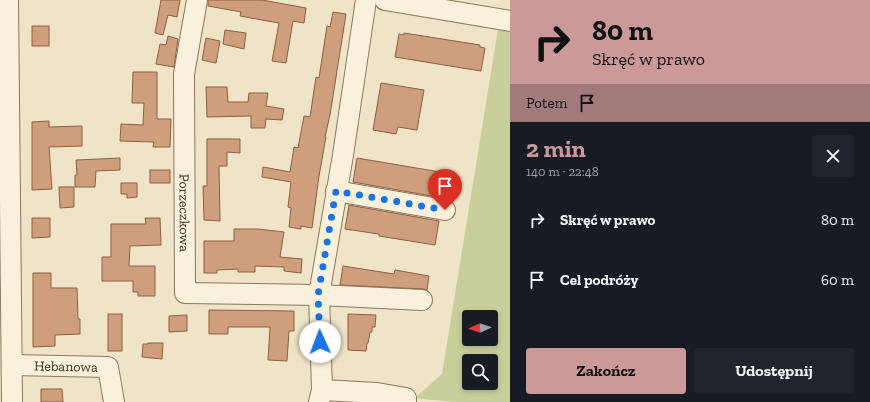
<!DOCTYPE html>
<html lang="pl">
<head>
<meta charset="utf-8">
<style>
  body { margin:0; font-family:"Zilla Slab",serif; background:#20242c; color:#f1f3f6; height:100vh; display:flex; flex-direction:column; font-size:15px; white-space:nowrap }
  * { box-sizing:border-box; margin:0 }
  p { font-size:13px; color:#9ea1a6 }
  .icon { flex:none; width:22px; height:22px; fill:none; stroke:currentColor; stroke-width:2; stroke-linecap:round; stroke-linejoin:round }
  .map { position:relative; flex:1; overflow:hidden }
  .drawer { display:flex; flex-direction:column; background:#171b24; width:360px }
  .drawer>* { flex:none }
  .top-card { background:#cc999b; color:#111; overflow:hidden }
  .needle { width:26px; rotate:266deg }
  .buttons { position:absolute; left:462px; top:310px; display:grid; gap:8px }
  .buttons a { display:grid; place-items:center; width:36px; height:36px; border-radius:4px; background:#171b24; box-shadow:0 2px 6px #0003; font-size:20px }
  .pin { position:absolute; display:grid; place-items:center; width:34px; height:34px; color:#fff; margin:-41px -17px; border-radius:50% 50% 50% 0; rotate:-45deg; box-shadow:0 0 4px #0007 }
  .pin .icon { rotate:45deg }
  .me { position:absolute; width:44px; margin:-22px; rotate:358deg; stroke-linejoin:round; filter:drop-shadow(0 0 3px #0008) }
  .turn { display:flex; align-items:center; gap:14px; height:84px; padding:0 16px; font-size:18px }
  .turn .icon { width:52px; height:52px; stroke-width:2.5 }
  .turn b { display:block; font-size:28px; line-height:34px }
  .then { display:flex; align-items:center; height:38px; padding:0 16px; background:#0003; gap:8px; font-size:15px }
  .round { display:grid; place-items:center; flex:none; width:42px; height:42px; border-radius:4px; background:#20242c }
  .summary { display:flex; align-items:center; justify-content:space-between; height:68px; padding:0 16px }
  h1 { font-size:24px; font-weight:800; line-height:30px; color:#cc999b }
  .primary-button { display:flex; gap:8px; margin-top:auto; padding:8px 16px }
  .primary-button a { flex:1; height:46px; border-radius:4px; background:#cc999b; color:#111; font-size:16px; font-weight:800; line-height:46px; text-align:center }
  .primary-button a+a { background:#20242c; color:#f1f3f6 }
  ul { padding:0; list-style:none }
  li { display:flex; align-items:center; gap:12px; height:60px; padding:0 16px }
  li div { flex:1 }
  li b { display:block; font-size:15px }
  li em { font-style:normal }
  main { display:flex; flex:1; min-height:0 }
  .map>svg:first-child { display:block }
  .green { fill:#c9cf9b; fill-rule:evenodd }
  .building { fill:#cf9f7d; stroke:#8d5f41 }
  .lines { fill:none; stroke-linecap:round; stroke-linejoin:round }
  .minor-casing { stroke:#8d765c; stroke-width:22 }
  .minor { stroke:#faf1dc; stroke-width:20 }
  .route { stroke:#1a73e8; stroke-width:7; stroke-dasharray:0 12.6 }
  .labels { text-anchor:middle; stroke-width:3; stroke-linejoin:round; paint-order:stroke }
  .street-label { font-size:14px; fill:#3d2e20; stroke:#f7eed8 }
</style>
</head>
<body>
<main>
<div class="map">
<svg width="510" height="402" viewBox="0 0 510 402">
  <rect width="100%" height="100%" fill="#f0e4c8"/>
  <!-- green -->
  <path class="green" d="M498,29L510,30V402H453L415,398L442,374ZM469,317H491V339H469ZM469,361H491V383H469Z"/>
  <!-- building -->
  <g class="building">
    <polygon points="161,0 180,0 177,17 168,15 163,35 155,33"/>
    <polygon points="208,0 262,0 306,8 304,23 293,21 286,63 272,61 279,23 240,16 241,12 208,6"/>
    <polygon points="333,12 346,14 330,115 325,137 326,137 319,176 312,228 301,226 301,229 289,227 291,208 288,207 291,182 262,177 263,167 290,172 294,147 298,148 304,116 310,117 316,77 319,78 327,26 330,27"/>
    <rect x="32" y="26" width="17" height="20"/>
    <polygon points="225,30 246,33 244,49 223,44"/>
    <polygon points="404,33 480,45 480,47 485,48 481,71 395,57 399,34 404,35"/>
    <polygon points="168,36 178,39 174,67 156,64 160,44 166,45"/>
    <polygon points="206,38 220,41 216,63 202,60"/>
    <polygon points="133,72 157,72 157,119 171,119 170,147 153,147 154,142 120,141 121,124 143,125 144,103 132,103"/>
    <polygon points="381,83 424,90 417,130 398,127 396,134 373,130"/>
    <polygon points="206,87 227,87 228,102 248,102 249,93 268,93 266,106 284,109 282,120 266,119 265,128 251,128 251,116 207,117"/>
    <polygon points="49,121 49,127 82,126 82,146 49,147 52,189 32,190 32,122"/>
    <polygon points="207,139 240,139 240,153 227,152 227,166 219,166 220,221 204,220 203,186 207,186"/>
    <polygon points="120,158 120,170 96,171 95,187 75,187 75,175 77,175 76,160"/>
    <polygon points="357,158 452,174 448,199 353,182"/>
    <rect x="150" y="170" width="20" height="13"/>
    <polygon points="121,183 137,183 137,197 127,198 127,194 121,194"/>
    <polygon points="59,187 74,187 74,207 60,208"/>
    <polygon points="349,205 439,221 435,245 379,236 379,234 345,229"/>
    <polygon points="32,218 50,218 50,237 32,238"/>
    <polygon points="145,218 160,218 161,245 130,246 129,266 155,266 155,296 138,296 138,292 133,292 133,281 102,281 102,257 111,257 111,224 146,224"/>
    <polygon points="234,229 258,229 284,232 280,257 302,259 301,273 284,271 284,267 255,266 255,272 238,272 238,269 217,270 217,273 204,273 204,241 234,241"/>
    <polygon points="343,266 394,274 395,270 429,276 427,290 423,289 340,285"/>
    <polygon points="33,273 51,273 51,288 77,288 78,319 80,319 80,334 55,335 55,346 33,347"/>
    <polygon points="209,310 294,311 294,331 289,331 287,361 268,360 270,327 228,327 228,334 209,334"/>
    <rect x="108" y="314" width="14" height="37"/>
    <polygon points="348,314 376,315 375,327 372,327 372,332 370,332 368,343 367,343 366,351 348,350"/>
    <polygon points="187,315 187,331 169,332 169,316"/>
    <polygon points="148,343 163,343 162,359 142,357 143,344 148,344"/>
    <polygon points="41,389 62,389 63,402 41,402"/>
  </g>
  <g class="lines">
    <defs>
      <g id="minor">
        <polyline points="8,0 12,402"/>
        <path id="s1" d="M197,0L184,74L185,293L319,295L343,155L366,0"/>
        <polyline points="385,0 510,21"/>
        <polyline points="336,191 445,210"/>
        <path id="s2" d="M12,365L108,367L114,402"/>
        <polyline points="322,390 377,393 406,398 406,402"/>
        <polyline points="319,402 322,390 319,295 422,300"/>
      </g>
    </defs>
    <!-- minor casing -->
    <use href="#minor" class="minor-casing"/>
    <!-- minor -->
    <use href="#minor" class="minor"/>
  </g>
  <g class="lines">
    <!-- route -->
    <polyline class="route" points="320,342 318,295 336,191 445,210"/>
  </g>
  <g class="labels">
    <!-- street labels -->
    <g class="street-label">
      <text dy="5" stroke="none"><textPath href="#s1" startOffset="214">Porzeczkowa</textPath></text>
      <text dy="5" stroke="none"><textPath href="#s2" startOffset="54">Hebanowa</textPath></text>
    </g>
  </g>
</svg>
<div class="buttons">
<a><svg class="needle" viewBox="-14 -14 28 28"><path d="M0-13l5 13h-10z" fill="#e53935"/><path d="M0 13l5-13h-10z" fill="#9ea1a6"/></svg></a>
<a><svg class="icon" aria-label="search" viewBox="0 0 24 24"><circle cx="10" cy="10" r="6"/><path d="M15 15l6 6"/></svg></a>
</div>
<div class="pin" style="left:445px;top:210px;background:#d93025"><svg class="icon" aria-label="arrive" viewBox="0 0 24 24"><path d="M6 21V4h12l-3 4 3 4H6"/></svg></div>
<svg class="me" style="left:320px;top:342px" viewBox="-20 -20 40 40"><circle r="19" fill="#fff"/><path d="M0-13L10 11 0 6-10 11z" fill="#1a73e8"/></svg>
</div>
<section class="drawer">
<div class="top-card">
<div class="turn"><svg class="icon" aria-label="right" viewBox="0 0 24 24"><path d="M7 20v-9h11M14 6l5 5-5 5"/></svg><div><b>80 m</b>Skręć w prawo</div></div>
<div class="then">Potem<svg class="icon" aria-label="arrive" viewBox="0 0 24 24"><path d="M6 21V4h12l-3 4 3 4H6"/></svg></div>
</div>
<div class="summary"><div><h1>2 min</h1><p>140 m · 22:48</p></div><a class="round"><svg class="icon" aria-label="close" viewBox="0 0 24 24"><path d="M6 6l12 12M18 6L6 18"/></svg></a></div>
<ul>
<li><svg class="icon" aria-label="right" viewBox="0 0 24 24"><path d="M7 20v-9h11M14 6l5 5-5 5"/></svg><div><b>Skręć w prawo</b></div><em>80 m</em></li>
<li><svg class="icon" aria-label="arrive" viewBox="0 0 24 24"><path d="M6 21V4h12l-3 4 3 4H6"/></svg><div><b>Cel podróży</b></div><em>60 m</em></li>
</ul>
<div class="primary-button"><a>Zakończ</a><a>Udostępnij</a></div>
</section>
</main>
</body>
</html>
